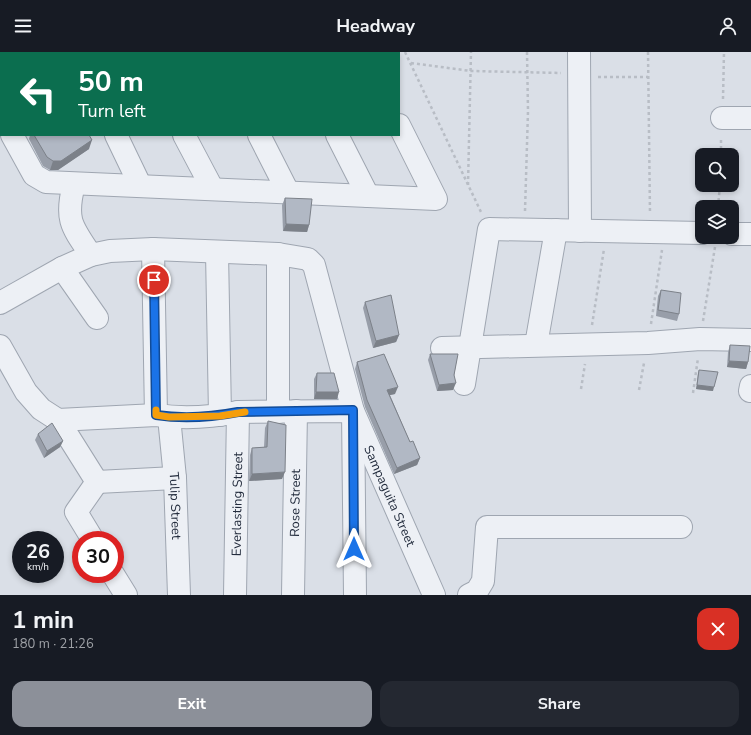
<!DOCTYPE html>
<html lang="en">
<head>
<meta charset="utf-8">
<style>
  body { margin:0; font-family:"Nunito Sans",sans-serif; background:#242831; color:#f1f3f6; height:100vh; display:flex; flex-direction:column; font-size:15px; white-space:nowrap }
  * { box-sizing:border-box; margin:0 }
  p { font-size:13px; color:#9ea1a6 }
  .icon { flex:none; width:22px; height:22px; fill:none; stroke:currentColor; stroke-width:2; stroke-linecap:round; stroke-linejoin:round }
  .map { position:relative; height:543px; overflow:hidden }
  .panel { display:flex; flex-direction:column; background:#171b24; flex:1 }
  .panel>* { flex:none }
  .guide { position:absolute; left:0px; top:0px; width:400px; height:84px; box-shadow:0 2px 6px #0003; background:#0b6e4f; color:#fff; overflow:hidden }
  .tools { position:absolute; left:695px; top:96px; display:grid; gap:8px }
  .tools a { display:grid; place-items:center; width:44px; height:44px; border-radius:8px; background:#171b24; box-shadow:0 2px 6px #0003; font-size:20px }
  .speed { position:absolute; left:12px; top:479px; display:flex; gap:8px; font-size:20px; font-weight:700; text-align:center }
  .speed>* { display:grid; place-content:center; width:52px; height:52px; border-radius:50%; background:#171b24; box-shadow:0 2px 6px #0003; line-height:1 }
  .speed small { font-size:10px; font-weight:400 }
  .speed .limit { border:6px solid #d22; background:#fff; color:#111 }
  .pin { position:absolute; display:grid; place-items:center; width:34px; height:34px; color:#fff; margin:-17px; border:2px solid #fff; border-radius:50%; box-shadow:0 1px 4px #0007 }
  .me { position:absolute; width:44px; margin:-22px; rotate:0deg; stroke-linejoin:round; filter:drop-shadow(0 0 3px #0008) }
  .turn { display:flex; align-items:center; gap:14px; height:84px; padding:0 12px; font-size:18px }
  .turn .icon { width:52px; height:52px; stroke-width:2.5 }
  .turn b { display:block; font-size:28px; line-height:34px }
  .round { display:grid; place-items:center; flex:none; width:42px; height:42px; border-radius:12px; background:#242831 }
  .summary { display:flex; align-items:center; justify-content:space-between; height:68px; padding:0 12px }
  h1 { font-size:24px; font-weight:700; line-height:30px }
  .primary-button { display:flex; gap:8px; margin-top:auto; padding:8px 12px }
  .primary-button a { flex:1; height:46px; border-radius:12px; background:#8c9099; color:#fff; font-size:16px; font-weight:700; line-height:46px; text-align:center }
  .primary-button a+a { background:#242831; color:#f1f3f6 }
  header { display:flex; justify-content:space-between; align-items:center; height:52px; padding:0 12px; background:#171b24; font-size:18px; font-weight:700 }
  .map>svg:first-child { display:block }
  .lines { fill:none; stroke-linecap:round; stroke-linejoin:round }
  .minor-casing { stroke:#9fa6b1; stroke-width:24 }
  .path { stroke:#b8bdc5; stroke-width:2.5; stroke-dasharray:3 3; stroke-linecap:butt }
  .minor { stroke:#edf0f5; stroke-width:22 }
  .wall { fill:#989ea9 }
  .shaded-wall { fill:#7c8189 }
  .building { fill:#b1b8c4; stroke:#7c8189 }
  .route-casing { stroke:#114b97; stroke-width:10 }
  .route { stroke:#1a73e8; stroke-width:7 }
  .slow { stroke:#f59e0b; stroke-width:7 }
  .labels { text-anchor:middle; stroke-width:3; stroke-linejoin:round; paint-order:stroke }
  .street-label { font-size:13px; fill:#232c3d; stroke:#e9eef4 }
</style>
</head>
<body>
<header><svg class="icon" aria-label="menu" viewBox="0 0 24 24"><path d="M4 6h16M4 12h16M4 18h16"/></svg>Headway<svg class="icon" aria-label="person" viewBox="0 0 24 24"><circle cx="12" cy="8" r="4"/><path d="M4 21q1-7 8-7t8 7"/></svg></header>
<div class="map">
<svg width="751" height="543" viewBox="0 0 751 543">
  <rect width="100%" height="100%" fill="#dadfe7"/>
  <g class="lines">
    <defs>
      <g id="minor">
        <polyline points="15,0 16,1"/>
        <polyline points="88,0 88,1"/>
        <polyline points="216,0 217,1"/>
        <polyline points="295,0 295,1"/>
        <polyline points="362,0 363,1"/>
        <polyline points="579,0 580,179"/>
        <polyline points="141,1 142,0"/>
        <polyline points="0,60 1,62"/>
        <polyline points="722,66 751,66"/>
        <polyline points="12,83 34,123 46,130 436,147 399,73"/>
        <polyline points="116,83 140,133"/>
        <polyline points="184,83 212,136"/>
        <polyline points="259,83 288,140"/>
        <polyline points="337,83 368,144"/>
        <path d="M74,132C65,167 71,174 91,203"/>
        <polyline points="732,182 751,182"/>
        <polyline points="153,197 156,363"/>
        <polyline points="217,200 220,363"/>
        <polyline points="62,216 97,266"/>
        <path id="s1" d="M0,251L62,216L91,203L110,199L153,197L278,202L308,207L314,213L353,359L434,543"/>
        <polyline points="536,293 556,178"/>
        <polyline points="0,294 26,340 41,357 58,368 97,430 175,426"/>
        <polyline points="442,296 648,291 700,287 751,288"/>
        <polyline points="464,332 489,177 702,181"/>
        <polyline points="750,339 751,334"/>
        <polyline points="278,360 278,202"/>
        <path id="s2" d="M169,365L175,426L179,543"/>
        <path d="M58,368L156,363C183,367 212,365 238,360L353,359L355,543"/>
        <polyline points="93,488 76,460 97,430"/>
        <polyline points="113,522 126,543"/>
        <path id="s3" d="M235,543L238,360"/>
        <path id="s4" d="M293,543L296,359"/>
        <polyline points="469,543 477,539 483,529 487,475 681,475"/>
      </g>
    </defs>
    <!-- minor casing -->
    <use href="#minor" class="minor-casing"/>
    <!-- path -->
    <g class="path">
      <polyline points="405,0 481,160"/>
      <polyline points="648,0 650,162"/>
      <polyline points="411,11 471,19 561,21"/>
      <polyline points="598,25 648,25"/>
      <polyline points="723,47 724,0"/>
      <polyline points="721,103 721,86"/>
      <polyline points="468,133 471,0"/>
      <polyline points="718,155 720,133"/>
      <polyline points="525,159 528,59 527,0"/>
      <polyline points="703,269 715,195"/>
      <polyline points="651,272 662,198"/>
      <polyline points="592,273 604,197"/>
      <polyline points="581,337 585,312"/>
      <polyline points="639,338 644,311"/>
      <polyline points="693,341 698,306"/>
    </g>
    <!-- minor -->
    <use href="#minor" class="minor"/>
  </g>
  <!-- wall -->
  <g class="wall">
    <polygon points="156,0 183,0 183,1 157,1"/>
    <polygon points="1,11 1,39 0,37 0,12"/>
    <polygon points="30,83 89,83 89,97 58,118 50,118 43,114 29,87"/>
    <polygon points="285,146 309,173 307,180 283,179 282,153"/>
    <polygon points="661,238 679,262 677,269 656,264 658,244"/>
    <polygon points="365,250 399,283 396,290 373,296 363,256"/>
    <polygon points="730,293 748,310 746,317 727,315 728,300"/>
    <polygon points="430,302 454,323 453,338 437,339 428,308"/>
    <polygon points="357,310 395,342 390,343 410,390 420,406 417,413 394,422 365,355 355,317"/>
    <polygon points="699,318 713,339 696,337 698,321"/>
    <polygon points="317,321 337,347 314,347 314,327"/>
    <polygon points="268,369 282,427 249,429 250,403 252,396 264,395 265,376"/>
    <polygon points="38,382 63,389 60,395 44,406 35,388"/>
  </g>
  <!-- shaded-wall -->
  <g class="shaded-wall">
    <polygon points="176,0 183,0 183,1 174,1"/>
    <polygon points="92,88 89,97 58,118 50,118 53,109"/>
    <polygon points="286,172 309,173 307,180 283,179"/>
    <polygon points="399,283 396,290 373,296 376,289"/>
    <polygon points="729,309 748,310 746,317 727,315"/>
    <polygon points="456,331 453,338 437,339 439,333"/>
    <polygon points="697,333 714,335 713,339 696,337"/>
    <polygon points="398,335 395,342 385,344 387,338"/>
    <polygon points="316,340 339,340 337,347 314,347"/>
    <polygon points="63,389 60,395 44,406 47,399"/>
    <polygon points="420,406 417,413 394,422 397,416"/>
    <polygon points="285,420 282,427 249,429 252,422"/>
  </g>
  <!-- building -->
  <g class="building">
    <polygon points="162,0 176,0 174,1 163,1"/>
    <polygon points="1,11 1,27 0,25 0,12"/>
    <polygon points="34,83 89,83 92,88 61,109 53,109 47,105"/>
    <polygon points="285,146 312,147 309,173 286,172"/>
    <polygon points="661,238 681,241 679,262 658,258"/>
    <polygon points="391,243 399,283 376,289 365,250"/>
    <polygon points="730,293 750,294 748,310 729,309"/>
    <polygon points="384,302 398,335 387,338 410,390 413,389 420,406 397,416 367,348 357,310"/>
    <polygon points="430,302 458,302 454,323 456,331 439,333"/>
    <polygon points="699,318 718,320 714,335 697,333"/>
    <polygon points="317,321 334,321 339,340 316,340"/>
    <polygon points="268,369 286,373 285,420 252,422 252,396 267,395"/>
    <polygon points="52,371 63,389 47,399 38,382"/>
  </g>
  <g class="lines">
    <defs>
      <path id="route" d="M154,228L156,363C183,367 212,365 238,360L353,358L354,497"/>
    </defs>
    <!-- route casing -->
    <use href="#route" class="route-casing"/>
    <!-- route -->
    <use href="#route" class="route"/>
    <!-- slow -->
    <polyline class="slow" points="156,358 156,363 169,365 220,364 245,360"/>
  </g>
  <g class="labels">
    <!-- street labels -->
    <g class="street-label">
      <text dy="5" stroke="none"><textPath href="#s1" startOffset="573">Sampaguita Street</textPath></text>
      <text dy="5" stroke="none"><textPath href="#s4" startOffset="92">Rose Street</textPath></text>
      <text dy="5" stroke="none"><textPath href="#s3" startOffset="91">Everlasting Street</textPath></text>
      <text dy="5" stroke="none"><textPath href="#s2" startOffset="89">Tulip Street</textPath></text>
    </g>
  </g>
</svg>
<div class="tools">
<a><svg class="icon" aria-label="search" viewBox="0 0 24 24"><circle cx="10" cy="10" r="6"/><path d="M15 15l6 6"/></svg></a>
<a><svg class="icon" aria-label="layers" viewBox="0 0 24 24"><path d="M12 4l9 5-9 5-9-5zM3 14l9 5 9-5"/></svg></a>
</div>
<div class="speed"><div>26<small>km/h</small></div><div class="limit">30</div></div>
<div class="pin" style="left:154px;top:228px;background:#d93025"><svg class="icon" aria-label="arrive" viewBox="0 0 24 24"><path d="M6 21V4h12l-3 4 3 4H6"/></svg></div>
<svg class="me" style="left:354px;top:497px" viewBox="-20 -20 40 40"><path d="M0-17L14 15 0 8-14 15z" fill="#1a73e8" stroke="#fff" stroke-width="4"/></svg>
<div class="guide">
<div class="turn"><svg class="icon" aria-label="left" viewBox="0 0 24 24"><path d="M17 20v-9H6M10 6l-5 5 5 5"/></svg><div><b>50 m</b>Turn left</div></div>
</div>
</div>
<section class="panel">
<div class="summary"><div><h1>1 min</h1><p>180 m · 21:26</p></div><a class="round" style="background:#d93025;color:#fff"><svg class="icon" aria-label="close" viewBox="0 0 24 24"><path d="M6 6l12 12M18 6L6 18"/></svg></a></div>
<div class="primary-button"><a>Exit</a><a>Share</a></div>
</section>
</body>
</html>
